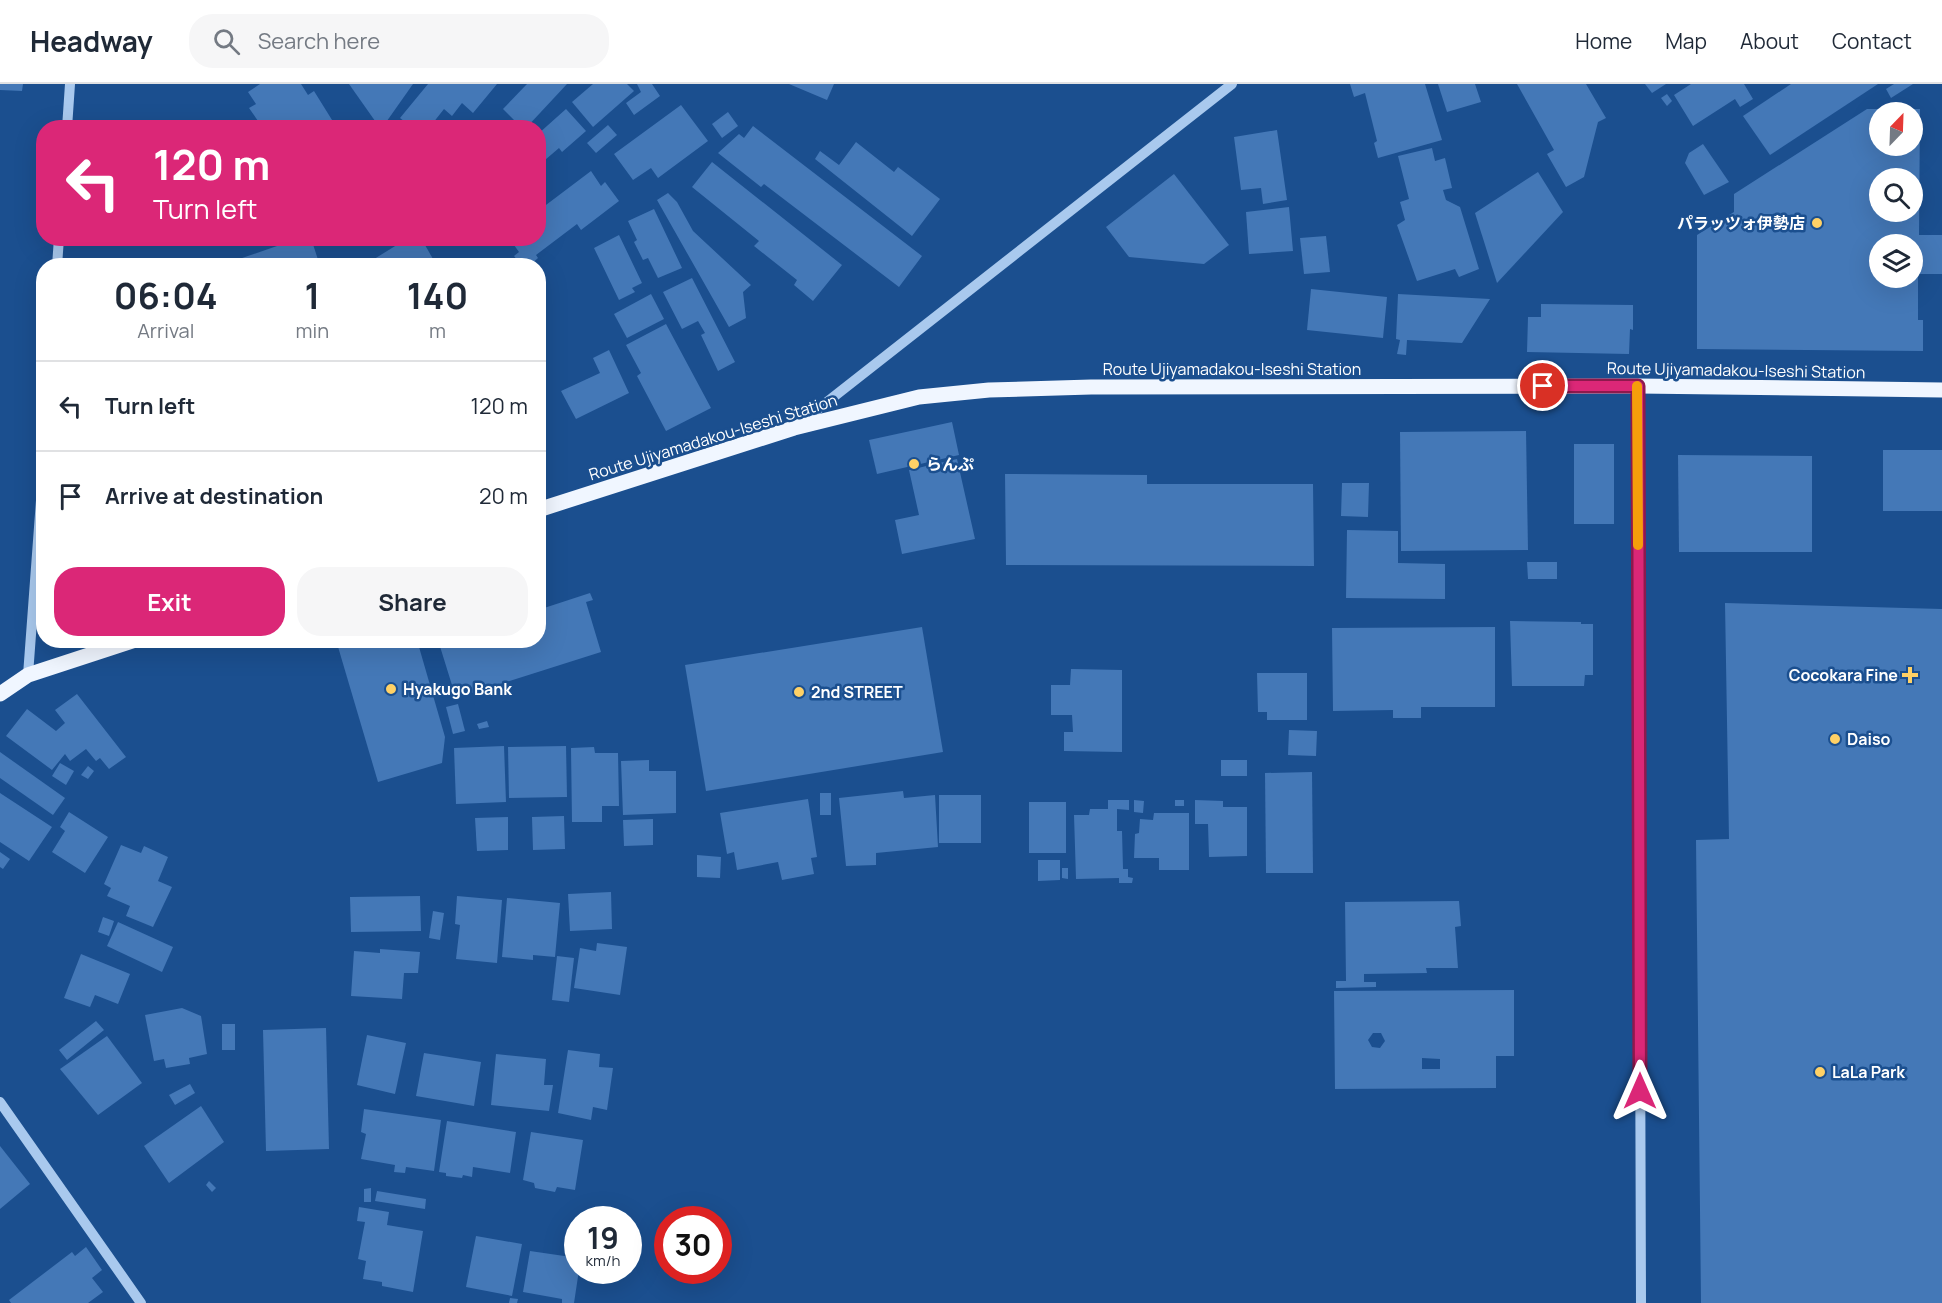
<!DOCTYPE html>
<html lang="en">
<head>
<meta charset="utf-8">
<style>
  body { margin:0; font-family:Manrope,"Noto Sans JP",sans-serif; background:#f6f6f7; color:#1f2937; height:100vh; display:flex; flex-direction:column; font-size:22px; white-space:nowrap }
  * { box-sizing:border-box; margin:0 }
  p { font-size:20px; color:#747a83 }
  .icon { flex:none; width:33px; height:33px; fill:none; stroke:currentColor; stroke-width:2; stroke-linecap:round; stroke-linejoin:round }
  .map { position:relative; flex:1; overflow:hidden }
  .side { position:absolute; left:36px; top:174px; width:510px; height:390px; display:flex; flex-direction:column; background:#fff; border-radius:24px; box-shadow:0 6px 24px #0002 }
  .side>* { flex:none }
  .guide { position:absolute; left:36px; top:36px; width:510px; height:126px; border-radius:24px; box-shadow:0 6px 24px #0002; background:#db2777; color:#fff; overflow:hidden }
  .needle { width:39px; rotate:23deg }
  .controls { position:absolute; left:1869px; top:18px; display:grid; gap:12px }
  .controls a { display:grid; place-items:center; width:54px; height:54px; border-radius:50%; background:#fff; box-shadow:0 6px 24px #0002; font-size:30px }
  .speed { position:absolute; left:564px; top:1122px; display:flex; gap:12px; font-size:30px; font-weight:700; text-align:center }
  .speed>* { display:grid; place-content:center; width:78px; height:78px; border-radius:50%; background:#fff; box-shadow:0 6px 24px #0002; line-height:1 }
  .speed small { font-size:15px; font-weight:400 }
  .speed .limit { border:9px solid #d22; background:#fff; color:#111 }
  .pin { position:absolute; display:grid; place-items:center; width:51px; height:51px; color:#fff; margin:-26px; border:3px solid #fff; border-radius:50%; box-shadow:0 2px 6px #0007 }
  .me { position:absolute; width:66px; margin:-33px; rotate:0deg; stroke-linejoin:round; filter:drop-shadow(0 0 4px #0008) }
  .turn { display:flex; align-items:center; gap:21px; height:126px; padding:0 18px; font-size:27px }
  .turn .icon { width:78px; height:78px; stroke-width:2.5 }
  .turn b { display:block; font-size:42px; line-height:51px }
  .eta { display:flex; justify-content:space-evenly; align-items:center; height:102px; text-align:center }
  .eta b { font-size:36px; font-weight:700; line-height:42px }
  .primary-button { display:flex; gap:12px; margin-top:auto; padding:12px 18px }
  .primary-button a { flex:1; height:69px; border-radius:24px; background:#db2777; color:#fff; font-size:24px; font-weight:700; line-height:69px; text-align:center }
  .primary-button a+a { background:#f6f6f7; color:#1f2937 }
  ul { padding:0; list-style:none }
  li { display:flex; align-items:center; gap:18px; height:90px; padding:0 18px; border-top:2px solid #e0e1e3 }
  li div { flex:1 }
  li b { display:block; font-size:22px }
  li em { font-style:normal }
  header { display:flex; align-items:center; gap:36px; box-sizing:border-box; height:84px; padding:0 30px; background:#fff; border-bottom:2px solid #e0e1e3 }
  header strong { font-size:28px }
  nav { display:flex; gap:33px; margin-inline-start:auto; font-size:21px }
  .search { width:420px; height:54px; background:#f6f6f7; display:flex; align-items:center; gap:15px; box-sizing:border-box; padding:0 21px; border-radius:24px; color:#747a83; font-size:22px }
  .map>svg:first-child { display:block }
  .building { fill:#4478b7; fill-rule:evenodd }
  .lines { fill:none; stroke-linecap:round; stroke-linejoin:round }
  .minor { stroke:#a9c9ee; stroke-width:10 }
  .major { stroke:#f0f6ff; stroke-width:15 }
  .route-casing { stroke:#8e194d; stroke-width:15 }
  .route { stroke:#db2777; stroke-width:10 }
  .slow { stroke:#f59e0b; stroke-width:10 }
  .poi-dot { fill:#ffd166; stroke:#1b4f8f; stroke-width:2 }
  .labels { text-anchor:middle; stroke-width:5; stroke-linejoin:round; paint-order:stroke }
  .poi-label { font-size:16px; font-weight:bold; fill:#fff; stroke:#1b4f8f; text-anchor:start }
  .street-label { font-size:16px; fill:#fff; stroke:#1b4f8f }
</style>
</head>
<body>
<header>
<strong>Headway</strong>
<div class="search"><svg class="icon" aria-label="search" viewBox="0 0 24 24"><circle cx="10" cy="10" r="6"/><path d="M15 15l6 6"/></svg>Search here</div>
<nav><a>Home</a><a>Map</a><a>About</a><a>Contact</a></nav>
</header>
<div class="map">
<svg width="1942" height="1219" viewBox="0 0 1942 1219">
  <rect width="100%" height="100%" fill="#1b4f8f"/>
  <!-- building -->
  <g class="building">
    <polygon points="0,0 23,0 22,7 0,6"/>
    <polygon points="260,0 301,0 308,11 314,7 337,44 263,44 249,24 256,20 248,8"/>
    <polygon points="349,0 413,0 382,44 380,44"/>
    <polygon points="428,0 497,0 473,29 462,19 452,32 444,25 429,44 413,44 400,34"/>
    <polygon points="527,0 567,0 526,44 522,44 503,25"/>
    <polygon points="593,0 627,0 634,7 593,43 572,18"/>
    <polygon points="637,0 652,0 660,12 634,31 626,19 641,8"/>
    <polygon points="789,0 834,0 827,16"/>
    <polygon points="1350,0 1425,0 1442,56 1378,74 1374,59 1377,57 1365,9 1354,13"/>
    <polygon points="1438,0 1475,0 1481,18 1447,28"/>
    <polygon points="1517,0 1586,0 1606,34 1598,38 1584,93 1566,103 1547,70 1554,66"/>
    <polygon points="1645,0 1666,0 1652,9"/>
    <polygon points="1691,0 1744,0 1753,15 1740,23 1735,15 1693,42 1674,11"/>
    <polygon points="1791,0 1878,0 1770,71 1743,32"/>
    <polygon points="1894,0 1913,0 1891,14 1886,5"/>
    <polygon points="1667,10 1672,17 1667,22 1661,14"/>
    <polygon points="681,21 708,57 658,94 651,84 633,96 614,70"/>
    <polygon points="566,25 586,47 562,68 559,64 538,82 538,50"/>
    <path d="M1867,25H1920L1919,151H1942V190H1918V236H1923V267L1697,265V151L1734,128V110ZM1880,28H1912V62H1880ZM1880,94H1912V128H1880ZM1880,160H1912V194H1880Z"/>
    <polygon points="728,28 738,42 722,54 712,40"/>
    <polygon points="608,41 617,51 596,69 587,59"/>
    <polygon points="753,42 922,172 899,203 764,100 761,103 718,69 739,50 744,54"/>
    <polygon points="1277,46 1287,116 1263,120 1261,104 1241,106 1234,53"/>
    <polygon points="856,58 894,88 898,83 940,115 912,152 815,75 820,67 839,81"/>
    <polygon points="1703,60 1729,98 1704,111 1685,79 1689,69"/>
    <polygon points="1432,64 1435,77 1445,74 1452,104 1443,106 1446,116 1460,123 1479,185 1459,193 1455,185 1417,197 1397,141 1405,136 1400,118 1409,115 1398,72"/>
    <polygon points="712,78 842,181 813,217 794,201 797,196 754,162 759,157 692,103"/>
    <polygon points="591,87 601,102 605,98 619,117 581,146 577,140 536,171 538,174 529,182 522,182 514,172 519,168 509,154 538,154 538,127"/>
    <polygon points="1538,88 1563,128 1497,199 1475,129"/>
    <polygon points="1174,90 1229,161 1204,180 1129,173 1106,143"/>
    <polygon points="668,109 677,118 693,147 751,201 743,208 746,234 729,243 657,116"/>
    <polygon points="1289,123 1293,167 1249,170 1246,128"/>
    <polygon points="654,125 682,184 658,194 648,174 643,176 634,158 637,156 628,137"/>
    <polygon points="619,151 642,199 632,204 635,208 619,216 594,164"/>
    <polygon points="1326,152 1330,188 1304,190 1300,154"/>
    <polygon points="300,154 311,154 320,182 219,182"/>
    <polygon points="408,154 421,154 437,182 363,182"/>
    <polygon points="692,194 735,278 718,287 701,251 705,249 698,237 682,245 663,208"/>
    <polygon points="1311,205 1387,213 1383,254 1307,246"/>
    <polygon points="651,210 664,235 627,254 614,230"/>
    <polygon points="1398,210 1490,215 1462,259 1407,256 1406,271 1397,270 1400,256 1396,255"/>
    <polygon points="1541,220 1633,221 1633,246 1630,245 1629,270 1527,268 1528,233 1541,233"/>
    <polygon points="666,240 711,324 666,347 637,292 641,289 626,261"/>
    <polygon points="609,266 629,309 576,335 561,307 600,289 593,274"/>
    <polygon points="952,338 959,371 877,390 869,356"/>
    <polygon points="1526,347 1528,466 1401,467 1400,348"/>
    <rect x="1574" y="360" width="40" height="80"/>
    <rect x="1883" y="366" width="59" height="61"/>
    <polygon points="1678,371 1812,372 1812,468 1679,468"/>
    <polygon points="957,375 975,455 902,470 895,436 919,431 909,386"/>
    <polygon points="1005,390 1147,391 1147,400 1313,400 1314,482 1006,481"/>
    <polygon points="1342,399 1369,399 1368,433 1341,432"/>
    <polygon points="1347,446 1398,447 1398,479 1445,480 1445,515 1346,514"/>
    <polygon points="1527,478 1557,478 1557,495 1528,495"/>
    <polygon points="590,509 593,516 586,518 601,568 456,614 438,556 538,556 538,526"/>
    <polygon points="1725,519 1942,525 1942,1219 1701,1219 1696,756 1729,755"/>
    <polygon points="1510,537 1581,538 1581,540 1593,540 1593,591 1585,591 1584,602 1512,602"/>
    <polygon points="922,543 943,668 706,707 685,581"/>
    <polygon points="1495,543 1495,623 1421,623 1421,634 1393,634 1393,626 1333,627 1332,544"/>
    <polygon points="336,556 417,556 445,653 442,679 378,698"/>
    <polygon points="1071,585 1122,586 1122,668 1064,667 1064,648 1073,648 1072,631 1051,631 1051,601 1070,601"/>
    <polygon points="1257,589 1307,589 1307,636 1267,636 1267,628 1258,628"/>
    <polygon points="77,610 126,673 109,685 100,674 96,677 86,665 70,677 65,670 52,686 6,652 27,625 56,647 65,639 55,626"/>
    <polygon points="458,620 465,647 453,650 446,623"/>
    <polygon points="487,637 489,643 479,645 477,640"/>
    <polygon points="1289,646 1317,647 1316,672 1288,671"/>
    <polygon points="504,662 506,718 456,720 454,664"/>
    <polygon points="566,662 567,713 509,714 508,663"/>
    <polygon points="594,663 595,669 618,669 619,722 602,722 602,738 572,738 571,664"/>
    <polygon points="0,668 65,714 53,731 0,694"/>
    <polygon points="649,676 649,687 676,687 676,729 623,731 621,677"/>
    <rect x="1221" y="676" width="26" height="16"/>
    <polygon points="60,679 74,687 66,701 52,692"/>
    <polygon points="88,682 94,687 88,695 81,691"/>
    <polygon points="1312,688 1313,789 1266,789 1265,689"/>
    <polygon points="903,707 904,714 935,711 938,763 876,769 876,781 846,782 839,714"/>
    <polygon points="0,709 52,743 29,777 0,758"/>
    <rect x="820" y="709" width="11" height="22"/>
    <rect x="939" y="711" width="42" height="48"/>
    <polygon points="808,715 817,773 811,774 814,790 782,796 778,778 737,786 734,768 727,770 720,729"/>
    <polygon points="1108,716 1129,716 1129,726 1117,725 1117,747 1122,747 1123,785 1128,785 1128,793 1133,794 1132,799 1119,799 1119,794 1076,795 1074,731 1089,731 1090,725 1108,725"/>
    <polygon points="1134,716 1144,717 1143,729 1134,728"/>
    <rect x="1175" y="716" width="9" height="6"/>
    <polygon points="1195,716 1223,717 1223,723 1247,723 1247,772 1209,773 1208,740 1195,740"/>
    <rect x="1029" y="718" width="37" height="51"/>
    <polygon points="69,728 108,753 85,789 52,768 65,747 60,743"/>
    <polygon points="1154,729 1189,729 1189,786 1159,786 1159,774 1134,774 1135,750 1139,749 1140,735 1153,736"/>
    <polygon points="564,732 565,765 533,766 532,733"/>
    <polygon points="508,733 508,766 477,767 475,734"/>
    <polygon points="653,735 653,761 624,762 623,736"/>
    <polygon points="121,761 141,769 144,762 168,773 158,797 172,803 153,843 126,832 130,822 107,812 111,804 104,800"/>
    <polygon points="0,768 10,775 3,785 0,783"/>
    <polygon points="697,771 721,773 720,794 697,793"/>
    <polygon points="1038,776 1060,776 1060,796 1038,797"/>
    <polygon points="1062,784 1068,784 1068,795 1062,794"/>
    <polygon points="611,808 612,845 570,847 568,810"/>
    <polygon points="420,812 421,847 351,848 350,813"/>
    <polygon points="457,812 502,816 497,879 456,875 460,841 455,840"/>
    <polygon points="507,814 560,819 555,873 533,871 533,876 502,873"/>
    <polygon points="1459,817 1461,842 1455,843 1458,884 1426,884 1427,889 1364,890 1364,898 1376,898 1376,903 1336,904 1336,897 1346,897 1345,818"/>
    <polygon points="433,827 444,829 440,856 429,854"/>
    <polygon points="103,833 114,837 109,852 98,848"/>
    <polygon points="118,838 173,863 162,888 107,862"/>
    <polygon points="597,859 627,863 620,911 574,904 580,864 596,867"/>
    <polygon points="380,865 420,868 418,889 404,889 402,915 351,912 354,867 380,869"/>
    <polygon points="81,870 130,890 118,920 95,911 90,923 64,914"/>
    <polygon points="557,872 574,874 569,918 552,916"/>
    <path d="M1514,906V972H1496V1004L1335,1005L1334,907ZM1373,949H1381L1385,957L1380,964L1372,963L1368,956ZM1422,974L1440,975V985H1422Z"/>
    <polygon points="182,924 201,932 207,970 189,974 190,980 166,984 164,975 154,977 145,931"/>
    <polygon points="96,937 104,946 67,976 59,966"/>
    <rect x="222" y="940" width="13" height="26"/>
    <polygon points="326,944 329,1065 266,1067 263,946"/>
    <polygon points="367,951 406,959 395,1010 357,1001"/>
    <polygon points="107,952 142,999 98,1031 60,985"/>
    <polygon points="568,966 600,970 599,983 613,984 607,1026 593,1023 591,1036 558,1029"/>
    <polygon points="424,969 481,978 474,1022 416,1012"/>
    <polygon points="496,970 546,975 544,1001 553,1001 549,1027 491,1021"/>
    <polygon points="190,1000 195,1009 175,1021 169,1011"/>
    <polygon points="201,1022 224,1058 169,1099 144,1062"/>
    <polygon points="364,1025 441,1036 434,1087 406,1083 405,1089 394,1088 395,1081 361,1075 366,1050 361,1048"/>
    <polygon points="447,1037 516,1048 510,1089 473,1083 472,1093 463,1091 462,1094 446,1092 446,1089 439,1088"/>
    <polygon points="531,1048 583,1056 575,1106 557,1103 555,1108 535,1104 534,1099 523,1096"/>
    <polygon points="0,1062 30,1100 0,1125"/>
    <polygon points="209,1097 216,1104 212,1108 206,1101"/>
    <polygon points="371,1104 371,1118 364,1118 364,1105"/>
    <polygon points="377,1107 426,1115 425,1125 375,1117"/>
    <polygon points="359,1123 389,1128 387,1141 423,1147 413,1208 382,1202 382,1198 363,1195 366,1177 358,1175 365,1138 357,1137"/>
    <polygon points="476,1152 522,1160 512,1212 466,1203"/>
    <polygon points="86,1163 102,1186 92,1194 103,1208 88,1219 11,1219 9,1216 72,1168 75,1172"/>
    <polygon points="530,1167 578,1174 579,1186 574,1219 562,1219 562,1215 523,1208"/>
    <polygon points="510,1214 518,1215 517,1219 509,1219"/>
  </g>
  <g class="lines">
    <!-- minor -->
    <g class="minor">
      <polyline points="67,44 70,0"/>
      <polyline points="57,182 59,154"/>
      <polyline points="1638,302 1641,1219"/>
      <polyline points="799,340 1232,0"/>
      <polyline points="28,591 44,376"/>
      <polyline points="0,1018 141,1219"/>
    </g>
    <!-- major -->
    <g class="major">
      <polyline points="538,426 794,344 919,313 989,306 1091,303 1638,302 1942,306"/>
      <polyline points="0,610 28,591 135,556"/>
    </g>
  </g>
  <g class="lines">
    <defs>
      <polyline id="route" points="1543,302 1638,302 1640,1007"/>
    </defs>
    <!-- route casing -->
    <use href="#route" class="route-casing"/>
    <!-- route -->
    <use href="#route" class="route"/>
    <!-- slow -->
    <polyline class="slow" points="1637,302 1638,461"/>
  </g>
  <!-- markers -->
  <g class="poi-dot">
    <circle cx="1817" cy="139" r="6"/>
    <circle cx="914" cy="380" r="6"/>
    <path d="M1907 582h6v6h6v6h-6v6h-6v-6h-6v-6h6z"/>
    <circle cx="391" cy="605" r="6"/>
    <circle cx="799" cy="608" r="6"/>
    <circle cx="1835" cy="655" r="6"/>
    <circle cx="1820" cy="988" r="6"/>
  </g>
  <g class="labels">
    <!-- poi labels -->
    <g class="poi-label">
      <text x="1805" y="145" text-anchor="end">パラッツォ伊勢店</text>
      <text x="926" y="386">らんぷ</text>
      <text x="1898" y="597" text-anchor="end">Cocokara Fine</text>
      <text x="403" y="611">Hyakugo Bank</text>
      <text x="811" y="614">2nd STREET</text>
      <text x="1847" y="661">Daiso</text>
      <text x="1832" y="994">LaLa Park</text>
    </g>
    <!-- street labels -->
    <g class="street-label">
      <text x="1232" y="291">Route Ujiyamadakou-Iseshi Station</text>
      <text transform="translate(1736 286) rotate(1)" y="6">Route Ujiyamadakou-Iseshi Station</text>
      <text transform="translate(713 353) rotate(-17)" y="6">Route Ujiyamadakou-Iseshi Station</text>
    </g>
  </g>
</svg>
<div class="controls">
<a><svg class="needle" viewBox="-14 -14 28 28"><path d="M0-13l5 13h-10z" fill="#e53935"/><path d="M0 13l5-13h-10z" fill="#747a83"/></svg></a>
<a><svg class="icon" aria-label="search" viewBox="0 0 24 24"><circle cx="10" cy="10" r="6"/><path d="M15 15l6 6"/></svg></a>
<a><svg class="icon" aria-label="layers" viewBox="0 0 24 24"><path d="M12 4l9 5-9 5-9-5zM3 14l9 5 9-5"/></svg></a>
</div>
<div class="speed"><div>19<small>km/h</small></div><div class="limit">30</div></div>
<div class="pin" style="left:1543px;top:302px;background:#d93025"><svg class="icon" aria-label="arrive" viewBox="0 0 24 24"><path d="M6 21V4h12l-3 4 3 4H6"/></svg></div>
<svg class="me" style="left:1640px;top:1007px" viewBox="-20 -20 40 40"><path d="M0-17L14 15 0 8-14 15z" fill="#db2777" stroke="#fff" stroke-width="4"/></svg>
<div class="guide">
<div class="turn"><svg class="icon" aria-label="left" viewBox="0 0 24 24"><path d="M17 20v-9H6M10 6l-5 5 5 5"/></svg><div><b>120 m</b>Turn left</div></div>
</div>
<section class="side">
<div class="eta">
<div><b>06:04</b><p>Arrival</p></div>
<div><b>1</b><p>min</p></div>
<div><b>140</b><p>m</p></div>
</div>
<ul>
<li><svg class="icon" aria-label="left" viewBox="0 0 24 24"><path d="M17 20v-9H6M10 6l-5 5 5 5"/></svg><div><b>Turn left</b></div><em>120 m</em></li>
<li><svg class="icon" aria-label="arrive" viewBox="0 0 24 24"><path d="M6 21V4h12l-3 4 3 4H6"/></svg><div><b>Arrive at destination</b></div><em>20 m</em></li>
</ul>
<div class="primary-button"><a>Exit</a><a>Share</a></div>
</section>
</div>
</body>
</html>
